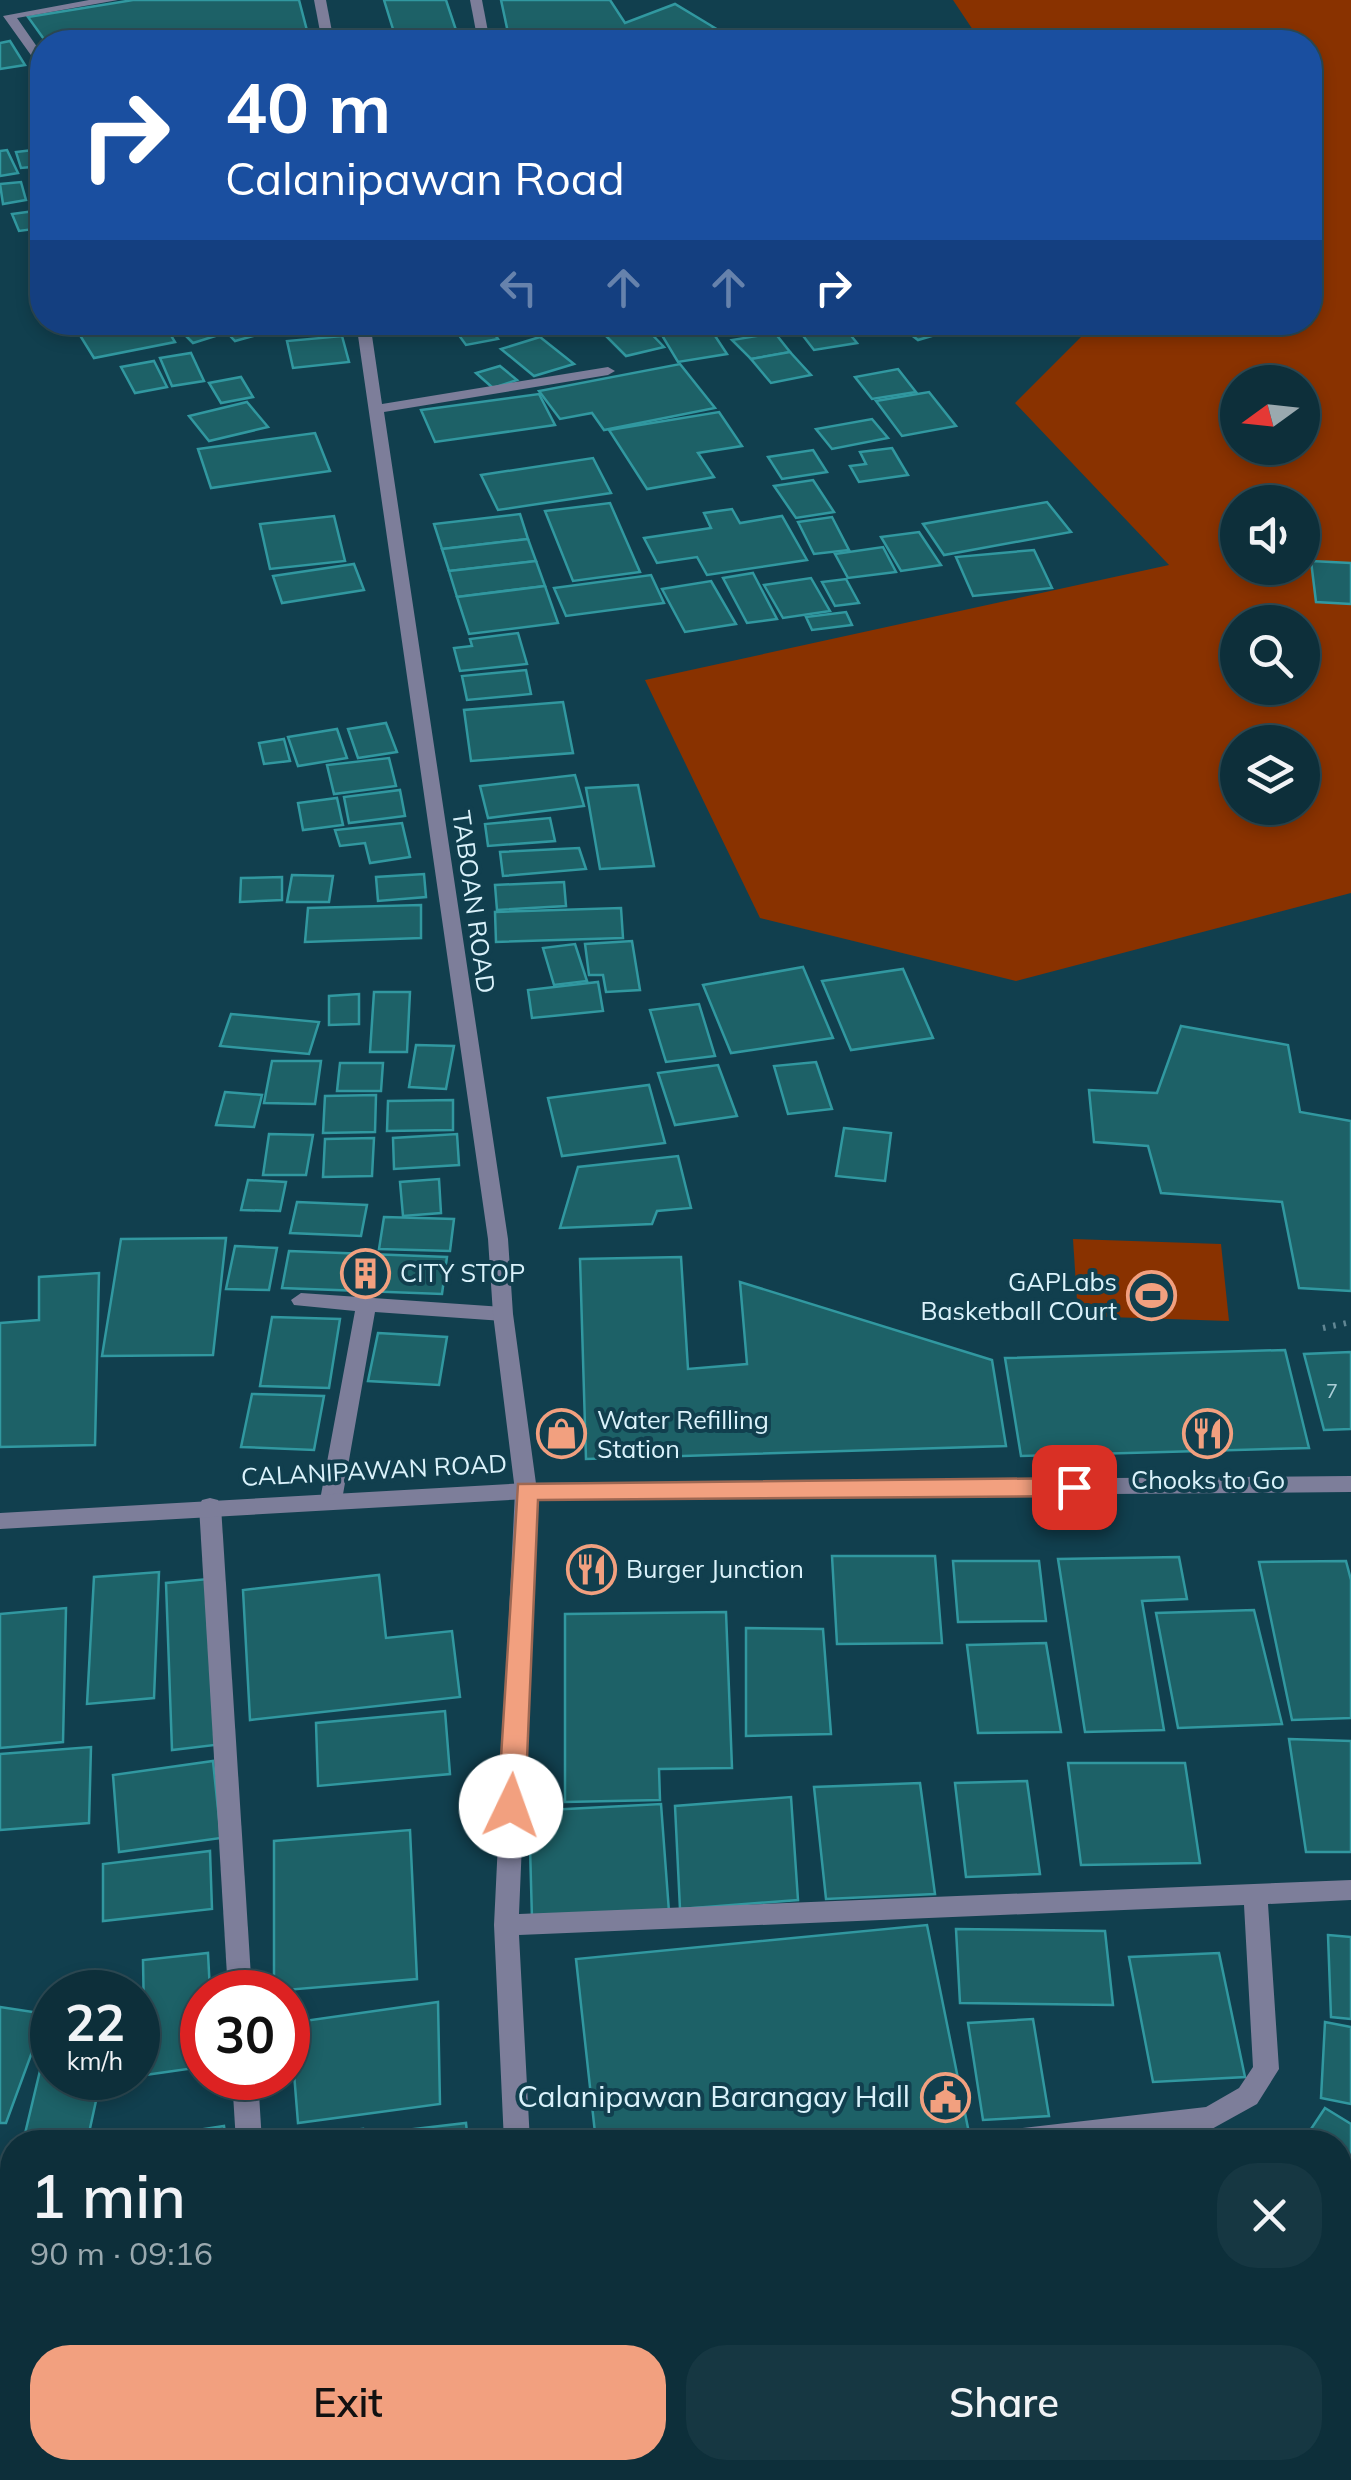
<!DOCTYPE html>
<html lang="en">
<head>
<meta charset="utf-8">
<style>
  body { margin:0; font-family:Mulish,sans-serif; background:#163742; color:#f1f3f6; height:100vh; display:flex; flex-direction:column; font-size:38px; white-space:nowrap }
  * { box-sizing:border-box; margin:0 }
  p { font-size:32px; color:#9aa9af }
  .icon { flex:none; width:55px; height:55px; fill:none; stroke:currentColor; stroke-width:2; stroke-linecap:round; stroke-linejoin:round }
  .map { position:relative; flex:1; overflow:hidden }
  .side { position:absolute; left:0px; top:2130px; width:1352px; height:350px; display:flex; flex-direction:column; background:#0d2f3a; border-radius:40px 40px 0 0; box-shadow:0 5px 15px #0003,0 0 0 2px #2d4a54 }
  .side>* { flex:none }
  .banner { position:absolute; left:30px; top:30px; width:1292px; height:305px; border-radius:40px; box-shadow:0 5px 15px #0003,0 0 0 2px #2d4a54; background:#1a4fa0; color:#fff; overflow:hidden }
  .needle { width:65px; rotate:255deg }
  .tools { position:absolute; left:1220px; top:365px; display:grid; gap:20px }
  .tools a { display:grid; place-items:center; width:100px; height:100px; border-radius:50%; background:#0d2f3a; box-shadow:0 5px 15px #0003,0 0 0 2px #2d4a54; font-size:50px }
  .speed { position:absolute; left:30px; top:1970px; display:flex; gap:20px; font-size:50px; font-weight:700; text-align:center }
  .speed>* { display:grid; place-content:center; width:130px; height:130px; border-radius:50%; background:#0d2f3a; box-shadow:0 5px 15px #0003,0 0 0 2px #2d4a54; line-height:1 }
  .speed small { font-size:25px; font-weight:400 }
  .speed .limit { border:15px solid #d22; background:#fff; color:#111 }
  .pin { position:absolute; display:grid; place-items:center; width:85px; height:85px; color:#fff; margin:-42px; border-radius:20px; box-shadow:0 5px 15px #0006 }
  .me { position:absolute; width:110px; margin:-55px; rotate:3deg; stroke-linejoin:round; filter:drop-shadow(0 0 8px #0008) }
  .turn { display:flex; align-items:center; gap:35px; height:210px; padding:0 30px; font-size:45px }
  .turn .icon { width:130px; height:130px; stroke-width:2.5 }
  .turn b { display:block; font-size:70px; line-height:85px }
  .lanes { display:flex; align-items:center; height:95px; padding:0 30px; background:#0003; justify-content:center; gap:50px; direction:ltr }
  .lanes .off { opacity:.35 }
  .round { display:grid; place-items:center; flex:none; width:105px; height:105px; border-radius:40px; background:#163742 }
  .summary { display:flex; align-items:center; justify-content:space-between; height:170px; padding:0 30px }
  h1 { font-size:60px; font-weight:600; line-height:75px }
  .button { display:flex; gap:20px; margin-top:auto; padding:20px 30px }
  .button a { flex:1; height:115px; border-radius:40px; background:#f2a07f; color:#111; font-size:40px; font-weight:600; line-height:115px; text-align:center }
  .button a+a { background:#163742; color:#f1f3f6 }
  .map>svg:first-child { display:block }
  .green { fill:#893200; fill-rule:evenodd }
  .building { fill:#1d6167; stroke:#3198a0; stroke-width:2.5 }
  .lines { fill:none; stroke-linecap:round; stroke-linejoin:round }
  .path { stroke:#618693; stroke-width:6; stroke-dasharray:2.5 8; stroke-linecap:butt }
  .service { fill:#7d7e9a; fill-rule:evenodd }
  .minor { fill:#7d7e9a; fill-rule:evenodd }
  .tertiary { fill:#7d7e9a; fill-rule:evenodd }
  .route { fill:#f2a07f; stroke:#9d6853; stroke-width:2.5 }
  .labels { text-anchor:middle; stroke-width:8; stroke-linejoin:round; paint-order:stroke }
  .number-label { font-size:20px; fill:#abced6 }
  .street-label { font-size:25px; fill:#daf2fb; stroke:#113f4e }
  .poi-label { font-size:25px; fill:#daf2fb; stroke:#113f4e; text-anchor:start }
  .near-poi-label { font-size:30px; fill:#daf2fb; stroke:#113f4e; text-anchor:end }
</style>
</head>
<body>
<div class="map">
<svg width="1351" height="2480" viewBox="0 0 1351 2480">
  <rect width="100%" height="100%" fill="#113f4e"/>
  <!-- green -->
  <g class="green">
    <path d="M953,0H1351V893L1016,981L760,918L645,680L1169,565L1015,403L1095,323L1310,322V42H981ZM1238,382H1302V448H1238ZM1238,502H1302V568H1238ZM1238,622H1302V688H1238ZM1238,742H1302V808H1238Z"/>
    <polygon points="1073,1239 1221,1244 1229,1321 1078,1316"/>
  </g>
  <!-- building -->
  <g class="building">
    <polygon points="133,0 299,0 310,42 46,42 28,17"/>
    <polygon points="384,0 446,0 459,39 397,42"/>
    <polygon points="501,0 610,0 625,23 675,4 715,28 668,42 510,42"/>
    <polygon points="10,41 25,65 0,69 0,43"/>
    <polygon points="42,149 42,166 21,168 16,152"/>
    <polygon points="7,150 18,173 0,176 0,151"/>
    <polygon points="21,182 26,200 3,204 0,184"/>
    <polygon points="42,210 42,228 19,231 12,214"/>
    <polygon points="163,322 175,342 94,358 73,324"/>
    <polygon points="190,322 212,322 225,333 193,343 176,326"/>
    <polygon points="217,322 267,322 275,330 235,341"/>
    <polygon points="486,322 498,339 466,345 450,323"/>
    <polygon points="640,322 664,347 626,356 601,331"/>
    <polygon points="654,322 706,322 727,354 678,362"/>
    <polygon points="717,322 759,322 761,326 723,332"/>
    <polygon points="840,322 857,343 814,350 797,328"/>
    <polygon points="955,322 962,327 918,340 896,323"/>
    <polygon points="775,333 790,352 751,359 732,340"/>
    <polygon points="342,336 349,362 293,368 287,341"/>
    <polygon points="540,337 574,364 534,376 501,349"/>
    <polygon points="790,352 811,375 771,383 751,359"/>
    <polygon points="191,353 204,381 172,386 160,358"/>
    <polygon points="154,361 167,387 135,393 121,367"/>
    <polygon points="680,364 715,408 604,430 592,413 560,419 539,391"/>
    <polygon points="500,366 517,380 493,388 476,373"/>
    <polygon points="898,369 916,392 872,399 855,377"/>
    <polygon points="241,377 253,397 221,403 209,383"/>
    <polygon points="929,392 956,426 902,436 876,401"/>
    <polygon points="539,394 555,425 435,442 421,410"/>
    <polygon points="247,402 268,427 209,441 189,416"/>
    <polygon points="719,412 742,446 698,453 714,477 647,489 609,430"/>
    <polygon points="872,419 888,438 832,449 816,429"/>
    <polygon points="315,433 330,471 211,488 198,449"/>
    <polygon points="892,448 908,475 859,482 850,466 866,464 860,452"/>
    <polygon points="813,450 827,472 782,479 768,457"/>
    <polygon points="593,458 611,493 498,510 481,475"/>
    <polygon points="813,480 834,512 796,518 774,486"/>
    <polygon points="1047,502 1071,532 944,555 923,524"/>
    <polygon points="610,503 640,572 573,581 545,511"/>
    <polygon points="732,509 740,523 782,516 807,560 707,575 697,557 657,563 644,538 711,528 704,513"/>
    <polygon points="520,514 528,539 442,549 434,524"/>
    <polygon points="334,516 345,561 270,569 260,524"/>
    <polygon points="832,517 849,550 814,554 798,522"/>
    <polygon points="919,532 941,565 901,571 881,537"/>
    <polygon points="528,539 536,561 449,571 442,549"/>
    <polygon points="883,547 896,572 848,578 835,554"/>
    <polygon points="1034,550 1052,588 973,596 956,557"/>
    <polygon points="536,561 545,586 457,597 449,571"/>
    <polygon points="1311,561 1351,563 1351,604 1316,602"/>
    <polygon points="354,564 364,590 282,603 273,576"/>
    <polygon points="753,573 777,619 747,623 723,578"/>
    <polygon points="651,575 664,603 566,616 554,588"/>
    <polygon points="811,578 830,611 783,618 764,585"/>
    <polygon points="846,579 859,603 835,606 822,582"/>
    <polygon points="711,581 736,624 685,632 662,589"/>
    <polygon points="545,586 558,623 469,634 457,597"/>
    <polygon points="846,612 852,625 812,630 806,617"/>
    <polygon points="518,633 527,664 460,671 454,648 472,646 470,639"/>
    <polygon points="526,670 531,694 467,700 462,676"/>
    <polygon points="563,702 573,753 471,761 464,710"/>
    <polygon points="386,723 397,752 358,758 348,729"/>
    <polygon points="337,729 347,758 298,766 288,737"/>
    <polygon points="284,739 290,761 264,764 259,743"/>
    <polygon points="389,758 396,786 334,794 327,765"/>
    <polygon points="575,775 584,806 488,818 480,786"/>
    <polygon points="638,785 654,866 600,869 586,788"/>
    <polygon points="400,790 405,816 349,823 344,797"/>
    <polygon points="337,798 343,825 303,830 298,803"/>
    <polygon points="550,818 555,841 488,846 485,824"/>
    <polygon points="402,823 410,857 370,863 365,843 340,846 335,830"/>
    <polygon points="579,848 586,869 503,876 500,852"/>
    <polygon points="424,874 426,897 378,901 376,877"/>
    <polygon points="292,875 333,876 329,902 287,902"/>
    <polygon points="282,877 282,900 240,902 241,878"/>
    <polygon points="564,882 566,906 497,910 495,885"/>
    <polygon points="421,905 421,938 305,942 308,908"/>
    <polygon points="621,908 623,938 496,942 495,912"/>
    <polygon points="632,941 640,990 606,992 603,975 589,975 585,944"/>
    <polygon points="575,944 587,981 554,985 543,948"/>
    <polygon points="803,967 833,1038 731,1053 703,985"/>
    <polygon points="903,969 933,1038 851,1050 822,981"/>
    <polygon points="598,982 603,1011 532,1018 528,990"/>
    <polygon points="374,992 410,992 407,1052 370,1052"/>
    <polygon points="359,994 359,1024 329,1025 329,996"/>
    <polygon points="699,1004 715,1056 666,1062 650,1010"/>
    <polygon points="231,1014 319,1022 309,1054 220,1046"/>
    <polygon points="1181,1026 1288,1045 1300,1112 1351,1121 1351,1291 1299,1288 1282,1202 1161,1193 1148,1146 1094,1142 1089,1090 1157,1093"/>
    <polygon points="416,1045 454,1046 446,1089 409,1087"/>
    <polygon points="272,1061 321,1061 315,1104 264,1103"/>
    <polygon points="816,1062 832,1109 788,1114 774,1066"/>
    <polygon points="340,1063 383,1063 381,1091 337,1091"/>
    <polygon points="718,1065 737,1116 675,1125 658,1073"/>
    <polygon points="649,1085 665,1143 562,1156 548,1098"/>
    <polygon points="225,1092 262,1095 254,1127 216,1125"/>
    <polygon points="376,1095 375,1132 323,1133 325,1096"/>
    <polygon points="453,1100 453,1130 387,1131 388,1101"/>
    <polygon points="844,1128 891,1133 885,1181 836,1176"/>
    <polygon points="269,1134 313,1135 306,1175 263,1175"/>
    <polygon points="457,1134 459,1165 394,1169 393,1138"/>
    <polygon points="374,1138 372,1176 323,1177 325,1139"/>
    <polygon points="678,1156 691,1208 657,1211 652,1224 560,1228 578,1167"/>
    <polygon points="439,1179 441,1213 403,1216 400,1182"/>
    <polygon points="248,1180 286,1182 280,1211 241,1210"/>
    <polygon points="297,1202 367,1205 361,1236 290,1233"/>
    <polygon points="384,1217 454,1219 450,1251 379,1249"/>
    <polygon points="226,1238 213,1355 102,1356 121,1239"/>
    <polygon points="235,1246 277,1248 269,1290 226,1289"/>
    <polygon points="289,1251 447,1257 442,1294 282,1288"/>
    <polygon points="681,1257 688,1369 747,1364 740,1282 992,1360 1006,1446 586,1459 580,1259"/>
    <polygon points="99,1273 95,1445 0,1447 0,1323 39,1320 39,1277"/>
    <polygon points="272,1317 340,1319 329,1388 260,1386"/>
    <polygon points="378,1333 447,1337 439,1385 368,1381"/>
    <polygon points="1285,1350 1309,1448 1021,1456 1005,1358"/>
    <polygon points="1351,1352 1351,1429 1324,1430 1304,1354"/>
    <polygon points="252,1394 324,1396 314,1450 241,1447"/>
    <polygon points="832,1556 935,1556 942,1643 837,1644"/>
    <polygon points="1179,1557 1187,1599 1142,1601 1164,1730 1085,1732 1058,1559"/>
    <polygon points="953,1561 1039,1561 1046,1621 958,1622"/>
    <polygon points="1346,1561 1351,1580 1351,1718 1292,1720 1259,1562"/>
    <polygon points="159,1572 154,1698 87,1704 94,1577"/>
    <polygon points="379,1575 386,1638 452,1631 460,1697 250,1720 243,1590"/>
    <polygon points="208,1579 215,1745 172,1750 166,1583"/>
    <polygon points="66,1608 63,1742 0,1748 0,1614"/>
    <polygon points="1254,1610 1282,1724 1178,1728 1156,1613"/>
    <polygon points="726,1612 732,1768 659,1769 660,1800 565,1802 565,1614"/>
    <polygon points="746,1628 823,1629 831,1734 746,1736"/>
    <polygon points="1046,1643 1061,1732 978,1733 967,1645"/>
    <polygon points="445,1711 450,1774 318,1786 316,1723"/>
    <polygon points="1289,1739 1351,1741 1351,1852 1306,1852"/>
    <polygon points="91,1747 89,1823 0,1830 0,1754"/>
    <polygon points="213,1761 221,1838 119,1852 113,1775"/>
    <polygon points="1068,1763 1185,1763 1200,1863 1081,1865"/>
    <polygon points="1027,1781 1040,1874 966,1877 955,1783"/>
    <polygon points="920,1783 935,1894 826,1899 814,1787"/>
    <polygon points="791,1797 798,1900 680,1909 675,1806"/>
    <polygon points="661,1804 669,1912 532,1919 529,1811"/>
    <polygon points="410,1830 417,1979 274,1991 274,1841"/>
    <polygon points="210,1851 212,1909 103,1921 103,1864"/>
    <polygon points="927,1925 969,2133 882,2142 596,2142 576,1959"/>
    <polygon points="956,1929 1105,1931 1113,2005 960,2003"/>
    <polygon points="1328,1935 1351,1937 1351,2019 1331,2017"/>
    <polygon points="208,1953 210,1992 202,1992 202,2067 145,2075 143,1960"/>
    <polygon points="1219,1953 1245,2077 1153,2082 1129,1957"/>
    <polygon points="438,2002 440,2104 298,2123 290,2023"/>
    <polygon points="0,2007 46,2014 6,2123 0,2123"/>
    <polygon points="1033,2019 1049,2116 983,2120 968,2023"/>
    <polygon points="1325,2022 1351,2027 1351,2104 1321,2098"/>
    <polygon points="43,2058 52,2059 52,2078 101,2078 87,2142 23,2142"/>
    <polygon points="1325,2108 1351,2124 1351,2171 1340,2164 1340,2142 1303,2141"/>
    <polygon points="466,2123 468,2142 372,2142 371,2134"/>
    <polygon points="224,2126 226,2142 121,2142"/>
    <polygon points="363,2129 364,2142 268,2142 267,2140"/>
    <polygon points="1351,2189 1351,2240 1340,2231 1340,2201"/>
    <polygon points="1340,2354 1351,2393 1351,2480 1272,2480 1268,2468 1340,2468"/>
    <polygon points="32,2468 103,2468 35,2480"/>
    <polygon points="215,2468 241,2468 243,2480 155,2480"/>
    <polygon points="291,2468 497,2468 498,2479 292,2480"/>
    <polygon points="627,2468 756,2468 758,2480 629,2480"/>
    <polygon points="803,2468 956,2468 959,2480 805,2480"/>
    <polygon points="976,2468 1106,2468 1109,2480 979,2480"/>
    <polygon points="1154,2468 1250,2468 1254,2480 1158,2480"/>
  </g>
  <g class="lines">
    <!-- path -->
    <polyline class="path" points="1323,1328 1351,1322"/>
    <!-- service -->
    <g class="service">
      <polygon points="470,0 482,0 490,42 478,42"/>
      <polygon points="301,1293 503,1307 513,1314 503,1321 375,1312 342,1500 339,1506 323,1506 320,1500 355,1311 294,1305 291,1300"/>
      <polygon points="210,1498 218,1500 221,1506 252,1992 228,1992 199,1506 202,1500"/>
      <polygon points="232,2078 258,2078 262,2142 236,2142"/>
      <rect x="255" y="2468" width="28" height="12"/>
    </g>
    <!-- minor -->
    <g class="minor">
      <polygon points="89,0 118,0 17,18 42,54 42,66 38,65 3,16"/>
      <polygon points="314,0 326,0 334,42 322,42"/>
      <polygon points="356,322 370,322 382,404 608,367 615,371 608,375 384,412 508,1239 513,1314 537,1491 519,1914 1351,1880 1351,1900 1268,1904 1279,2069 1257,2104 1210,2130 1101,2142 993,2142 997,2134 1006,2130 1206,2107 1239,2088 1253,2067 1244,1905 519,1935 530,2142 504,2142 494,1925 515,1491 493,1314 488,1239"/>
      <polygon points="547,2468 575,2468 577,2480 549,2480"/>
    </g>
    <!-- tertiary -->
    <polygon class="tertiary" points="1351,1476 1351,1492 526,1499 0,1529 0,1513 526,1483"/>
  </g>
  <!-- route -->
  <polygon class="route" points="1074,1478 1086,1487 1074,1496 538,1500 525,1806 521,1814 502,1814 498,1806 518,1484"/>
  <!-- icons -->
  <defs>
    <symbol id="building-ring" viewBox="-11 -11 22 22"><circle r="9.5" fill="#113f4e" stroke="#f2a07f" stroke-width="1.5"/><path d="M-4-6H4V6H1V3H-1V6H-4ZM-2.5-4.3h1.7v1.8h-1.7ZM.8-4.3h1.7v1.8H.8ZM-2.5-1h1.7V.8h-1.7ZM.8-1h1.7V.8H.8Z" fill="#f2a07f"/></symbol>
    <symbol id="stadium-ring" viewBox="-11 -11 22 22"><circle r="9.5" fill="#113f4e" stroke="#f2a07f" stroke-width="1.5"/><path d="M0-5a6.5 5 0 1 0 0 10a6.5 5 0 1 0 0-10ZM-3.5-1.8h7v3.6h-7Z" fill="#f2a07f"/></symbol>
    <symbol id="shop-ring" viewBox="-11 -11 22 22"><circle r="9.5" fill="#113f4e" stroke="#f2a07f" stroke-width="1.5"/><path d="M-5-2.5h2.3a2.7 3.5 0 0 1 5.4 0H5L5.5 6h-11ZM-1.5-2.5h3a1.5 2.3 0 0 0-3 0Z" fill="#f2a07f"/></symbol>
    <symbol id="restaurant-ring" viewBox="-11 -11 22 22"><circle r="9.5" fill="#113f4e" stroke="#f2a07f" stroke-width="1.5"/><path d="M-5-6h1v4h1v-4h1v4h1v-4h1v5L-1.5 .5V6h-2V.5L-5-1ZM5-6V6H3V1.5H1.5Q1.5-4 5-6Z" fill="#f2a07f"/></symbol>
    <symbol id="civic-ring" viewBox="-11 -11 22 22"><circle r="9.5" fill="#113f4e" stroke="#f2a07f" stroke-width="1.5"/><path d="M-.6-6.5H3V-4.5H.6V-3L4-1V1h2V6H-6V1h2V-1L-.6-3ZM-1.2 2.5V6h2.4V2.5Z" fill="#f2a07f"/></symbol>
  </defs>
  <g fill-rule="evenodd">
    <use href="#building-ring" x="338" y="1246" width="55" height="55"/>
    <use href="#stadium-ring" x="1124" y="1268" width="55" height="55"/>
    <use href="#shop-ring" x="534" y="1406" width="55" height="55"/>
    <use href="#restaurant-ring" x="1180" y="1406" width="55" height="55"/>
    <use href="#restaurant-ring" x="564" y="1542" width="55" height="55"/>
    <use href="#civic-ring" x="918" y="2070" width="55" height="55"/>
  </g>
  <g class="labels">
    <!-- number labels -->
    <g class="number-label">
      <text x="1332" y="1398">7</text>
    </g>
    <!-- street labels -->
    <g class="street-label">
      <text transform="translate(474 902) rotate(82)" y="9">TABOAN ROAD</text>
      <text transform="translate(374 1470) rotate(-3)" y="9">CALANIPAWAN ROAD</text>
    </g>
    <!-- poi labels -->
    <g class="poi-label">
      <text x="400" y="1282">CITY STOP</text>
      <text x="1117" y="1291" text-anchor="end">GAPLabs<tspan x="1117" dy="29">Basketball COurt</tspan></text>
      <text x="597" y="1429">Water Refilling<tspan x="597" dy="29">Station</tspan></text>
      <text x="1208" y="1489" text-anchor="middle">Chooks to Go</text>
      <text x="626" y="1578">Burger Junction</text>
    </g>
    <!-- near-poi labels -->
    <g class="near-poi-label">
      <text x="910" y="2107">Calanipawan Barangay Hall</text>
    </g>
  </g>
</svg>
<div class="tools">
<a><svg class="needle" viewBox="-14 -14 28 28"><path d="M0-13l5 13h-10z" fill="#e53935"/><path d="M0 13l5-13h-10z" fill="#9aa9af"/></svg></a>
<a><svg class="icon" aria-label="sound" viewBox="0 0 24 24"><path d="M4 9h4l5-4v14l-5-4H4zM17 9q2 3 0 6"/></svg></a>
<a><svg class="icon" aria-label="search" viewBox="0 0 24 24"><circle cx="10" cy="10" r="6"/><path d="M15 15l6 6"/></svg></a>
<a><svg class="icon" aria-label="layers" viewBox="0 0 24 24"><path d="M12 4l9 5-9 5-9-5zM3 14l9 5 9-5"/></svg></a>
</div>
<div class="speed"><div>22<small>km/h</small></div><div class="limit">30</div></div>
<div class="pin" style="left:1074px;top:1487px;background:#d93025"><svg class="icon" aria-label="arrive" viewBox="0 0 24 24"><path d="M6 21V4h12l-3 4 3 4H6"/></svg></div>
<svg class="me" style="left:511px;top:1806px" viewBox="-20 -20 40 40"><circle r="19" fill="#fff"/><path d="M0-13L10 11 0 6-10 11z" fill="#f2a07f"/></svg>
<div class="banner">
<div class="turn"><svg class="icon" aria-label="right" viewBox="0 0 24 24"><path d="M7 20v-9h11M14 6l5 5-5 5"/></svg><div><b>40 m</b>Calanipawan Road</div></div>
<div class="lanes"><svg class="icon off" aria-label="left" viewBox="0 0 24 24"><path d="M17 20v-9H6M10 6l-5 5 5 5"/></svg><svg class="icon off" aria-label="ahead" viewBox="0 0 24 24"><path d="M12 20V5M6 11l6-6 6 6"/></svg><svg class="icon off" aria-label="ahead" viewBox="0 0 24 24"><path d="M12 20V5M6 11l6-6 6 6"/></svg><svg class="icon" aria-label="right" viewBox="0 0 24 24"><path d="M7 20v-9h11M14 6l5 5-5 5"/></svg></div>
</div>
<section class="side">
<div class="summary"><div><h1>1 min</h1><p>90 m · 09:16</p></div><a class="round"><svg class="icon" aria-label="close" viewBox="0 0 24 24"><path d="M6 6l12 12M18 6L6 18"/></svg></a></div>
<div class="button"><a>Exit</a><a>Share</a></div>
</section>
</div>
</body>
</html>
